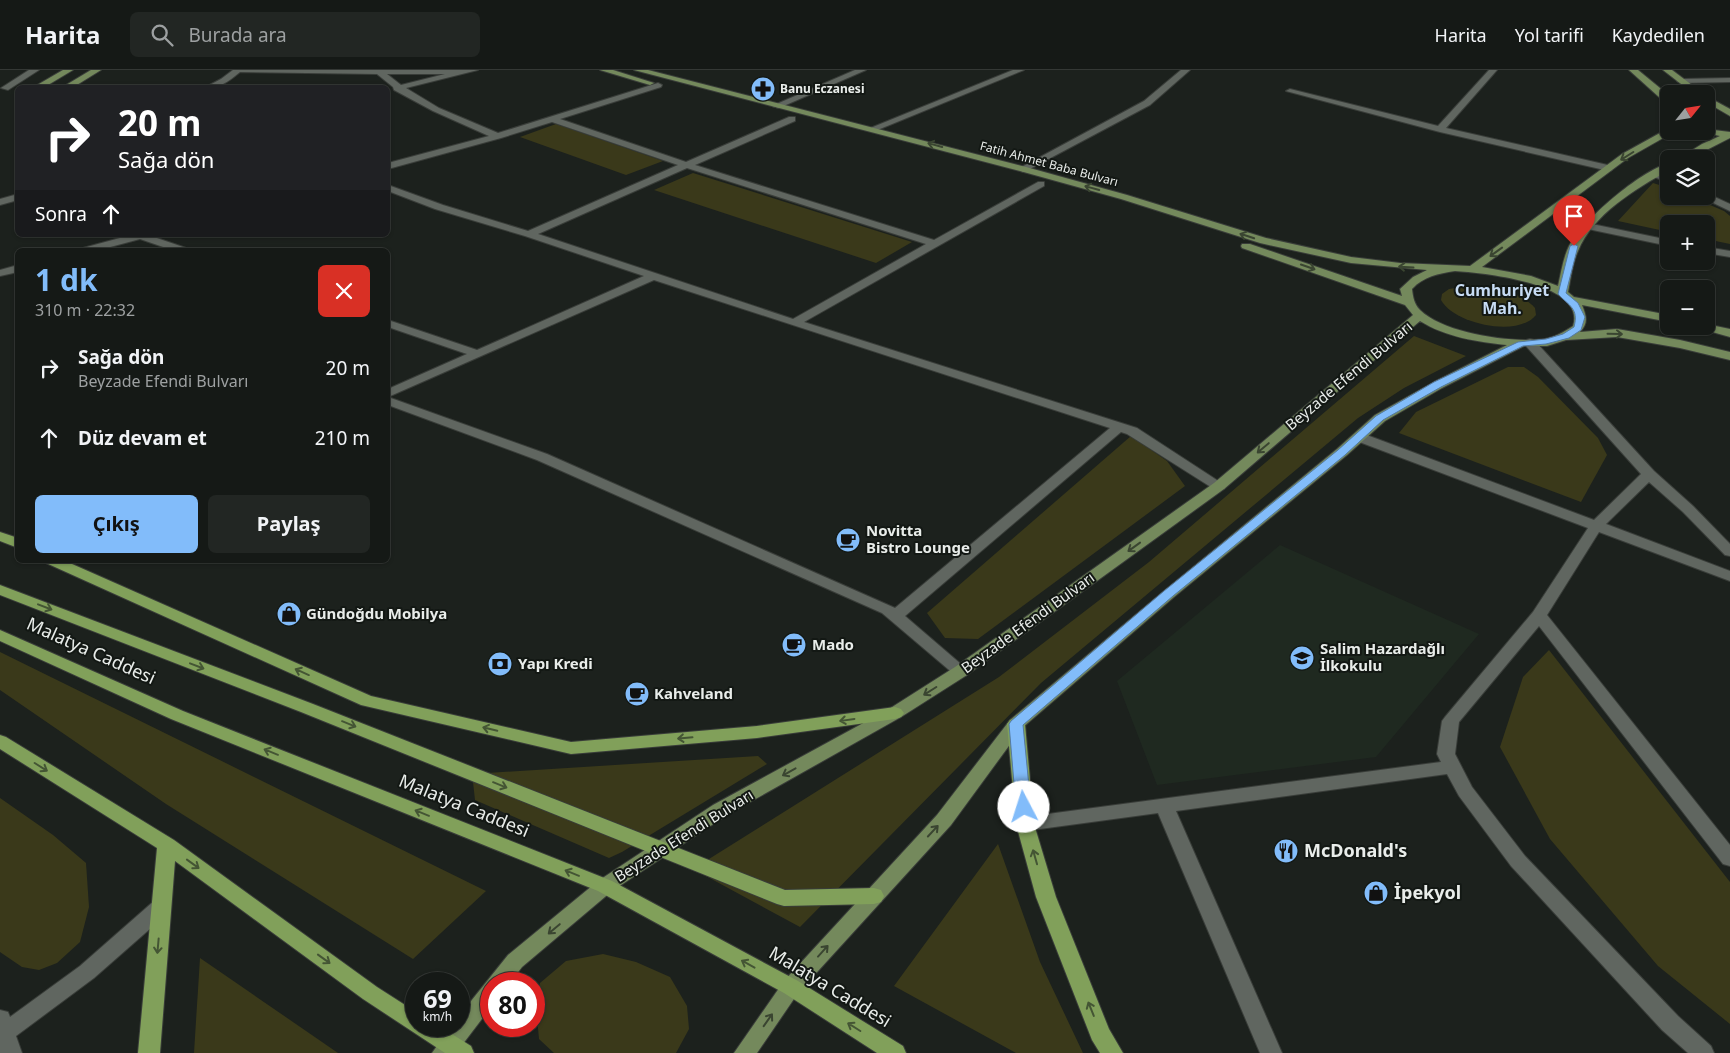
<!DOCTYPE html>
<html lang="tr">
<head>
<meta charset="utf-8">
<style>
  body { margin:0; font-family:"Noto Sans",sans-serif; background:#222623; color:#f1f3f6; height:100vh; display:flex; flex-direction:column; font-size:19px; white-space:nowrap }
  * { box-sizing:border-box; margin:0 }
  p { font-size:16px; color:#9da0a1 }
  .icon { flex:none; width:28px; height:28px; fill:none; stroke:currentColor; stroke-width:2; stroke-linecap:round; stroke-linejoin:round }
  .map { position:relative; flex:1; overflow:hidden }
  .drawer { position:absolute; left:15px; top:178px; width:375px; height:315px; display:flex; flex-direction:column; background:#151916; border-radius:8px; box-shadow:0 1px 4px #0004,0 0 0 1px #343835 }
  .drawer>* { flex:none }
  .guide { position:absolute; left:15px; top:15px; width:375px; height:152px; border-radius:8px; box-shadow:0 1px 4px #0004,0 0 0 1px #343835; background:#202124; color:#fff; overflow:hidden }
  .needle { width:32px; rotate:60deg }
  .fabs { position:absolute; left:1660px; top:15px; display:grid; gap:10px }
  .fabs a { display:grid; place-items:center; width:55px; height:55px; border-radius:8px; background:#151916; box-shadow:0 1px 4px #0004,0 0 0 1px #343835; font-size:25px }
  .speed { position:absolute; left:405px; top:902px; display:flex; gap:10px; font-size:25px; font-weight:700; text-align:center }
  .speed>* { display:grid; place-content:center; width:65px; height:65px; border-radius:50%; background:#151916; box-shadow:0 1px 4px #0004,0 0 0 1px #343835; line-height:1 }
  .speed small { font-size:12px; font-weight:400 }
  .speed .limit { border:8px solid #d22; background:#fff; color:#111 }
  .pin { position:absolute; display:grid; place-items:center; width:42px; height:42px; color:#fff; margin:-51px -21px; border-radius:50% 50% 50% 0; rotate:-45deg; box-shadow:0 0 5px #0007 }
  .pin .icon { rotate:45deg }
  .me { position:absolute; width:55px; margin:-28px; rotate:355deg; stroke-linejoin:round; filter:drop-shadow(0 0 4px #0008) }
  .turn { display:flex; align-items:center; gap:18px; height:105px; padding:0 20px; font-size:22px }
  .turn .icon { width:65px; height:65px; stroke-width:2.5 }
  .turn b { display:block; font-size:35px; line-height:42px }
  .then { display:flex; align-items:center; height:48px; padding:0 20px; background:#0003; gap:10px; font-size:19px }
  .round { display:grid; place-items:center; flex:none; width:52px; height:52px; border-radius:8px; background:#222623 }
  .overview { display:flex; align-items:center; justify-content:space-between; height:85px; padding:0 20px }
  h1 { font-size:30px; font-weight:700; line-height:38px; color:#82bcfa }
  .button { display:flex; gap:10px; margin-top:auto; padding:10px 20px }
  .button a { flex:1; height:58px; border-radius:8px; background:#82bcfa; color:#111; font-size:20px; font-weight:700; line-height:58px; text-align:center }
  .button a+a { background:#222623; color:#f1f3f6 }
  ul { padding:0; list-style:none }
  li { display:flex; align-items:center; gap:15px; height:70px; padding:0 20px }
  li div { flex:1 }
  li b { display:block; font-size:19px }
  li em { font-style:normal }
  header { display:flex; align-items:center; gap:30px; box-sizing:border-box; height:70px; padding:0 25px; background:#151916; border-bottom:1px solid #343835 }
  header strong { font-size:24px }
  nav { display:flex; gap:28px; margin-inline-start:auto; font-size:18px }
  .search { width:350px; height:45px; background:#222623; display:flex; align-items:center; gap:12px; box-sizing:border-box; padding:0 18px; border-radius:8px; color:#9da0a1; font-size:19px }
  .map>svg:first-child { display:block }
  .built { fill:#1f2920 }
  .green { fill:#3a391a }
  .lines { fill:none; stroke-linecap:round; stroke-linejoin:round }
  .minor-casing { stroke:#393d39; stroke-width:2 }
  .major-casing { stroke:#393d39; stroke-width:2 }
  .highway-casing { stroke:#393d39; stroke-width:2 }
  .minor { fill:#606660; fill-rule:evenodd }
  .major { fill:#74895c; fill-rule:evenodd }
  .highway { fill:#81a05a; fill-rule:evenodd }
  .oneway { stroke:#3a4531 }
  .oneway2 { stroke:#445534 }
  .route { fill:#82bcfa; stroke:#547aa2 }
  .labels { text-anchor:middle; stroke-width:4; stroke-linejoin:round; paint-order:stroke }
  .far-poi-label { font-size:12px; font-weight:bold; fill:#e9edea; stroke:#131814; text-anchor:start }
  .far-street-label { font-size:12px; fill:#e9edea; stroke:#131814 }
  .street-label { font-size:15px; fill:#e9edea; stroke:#131814 }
  .poi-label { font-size:15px; font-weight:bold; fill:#e9edea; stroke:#131814; text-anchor:start }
  .far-district-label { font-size:16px; font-weight:bold; fill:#c7dcf4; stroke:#131814 }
  .near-street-label { font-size:18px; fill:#e9edea; stroke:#131814 }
  .near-poi-label { font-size:18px; font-weight:bold; fill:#e9edea; stroke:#131814; text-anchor:start }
</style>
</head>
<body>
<header>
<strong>Harita</strong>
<div class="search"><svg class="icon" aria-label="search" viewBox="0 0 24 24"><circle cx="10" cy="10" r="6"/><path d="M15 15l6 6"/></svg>Burada ara</div>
<nav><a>Harita</a><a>Yol tarifi</a><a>Kaydedilen</a></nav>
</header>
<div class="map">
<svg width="1730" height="983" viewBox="0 0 1730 983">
  <rect width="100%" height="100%" fill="#1c211d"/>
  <!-- built -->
  <polygon class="built" points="1280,475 1479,564 1376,687 1157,715 1117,611"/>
  <!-- green -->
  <g class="green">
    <polygon points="556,54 663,91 626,105 520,67"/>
    <polygon points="693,103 912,172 876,193 654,120"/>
    <polygon points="1653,113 1669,118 1669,126 1689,126 1724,141 1730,146 1730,174 1706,169 1706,154 1669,154 1669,162 1618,151"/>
    <path d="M1473,215C1496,217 1519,221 1535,238L1536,245C1518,268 1454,254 1441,230L1442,224L1449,219Z"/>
    <polygon points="1414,266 1466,286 1404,318 1358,348 1041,613 800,857 693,799 999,607 1149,492"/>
    <polygon points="1508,297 1524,297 1538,307 1598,368 1607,385 1581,432 1399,363 1416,342"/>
    <polygon points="1131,366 1167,391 1185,416 978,569 945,568 927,543"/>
    <polygon points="1549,580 1730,812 1730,954 1658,896 1550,769 1500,677 1523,607"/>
    <polygon points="0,582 486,821 413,889 166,734 0,620"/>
    <polygon points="758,686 767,694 622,782 609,788 475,730 473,712 487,703"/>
    <polygon points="0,728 53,765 86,793 89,837 80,872 57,893 39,900 22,897 0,882"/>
    <polygon points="998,774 1040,892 1083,983 1016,983 894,916"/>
    <polygon points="603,884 636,892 670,907 687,936 689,959 676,983 554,983 539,969 536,936 540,913 566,891"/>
    <polygon points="200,888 338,983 194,983"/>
  </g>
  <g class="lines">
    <defs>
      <g id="minor">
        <polygon points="29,0 39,0 8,20 1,18"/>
        <path d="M233,0H478L406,18L439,38L498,63L658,13L662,15L661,17L560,49L686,92L789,47H795V51L695,95L934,170L1038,112H1044V116L804,252L1137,358L1226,416L1224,419H1214L1127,364L1121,362L905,546L969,601L967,605L961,607L955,605L882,543L537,390L388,335V327L547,384L895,538L1110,358L654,210L388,327V319L467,284L388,257V250L477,280L644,206L525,166L435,139L388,121V115L443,135L528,161L678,95L552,52L501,68L388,99V93L489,66L433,41L394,20L393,17L377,4L240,2C228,12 220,18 204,18L221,9ZM387,4H445L401,15ZM687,98L926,174L793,249L538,164Z"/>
        <polygon points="855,0 866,0 779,38 772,36"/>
        <polygon points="1013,0 1024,0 875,61 872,62 868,59"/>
        <polygon points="1181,0 1190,0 1150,35 1026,101 1023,102 1018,99 1144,31"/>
        <polygon points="1489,0 1497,0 1446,58 1612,96 1612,100 1609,101 1440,62 1286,21 1290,19 1438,56"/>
        <polygon points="1730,8 1730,12 1681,13 1677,11 1681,9"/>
        <polygon points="1655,101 1669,106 1669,113 1652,106 1652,102"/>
        <polygon points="1706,123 1730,134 1730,141 1703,128 1701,126 1706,126"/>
        <polygon points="18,124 18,130 0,135 0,129"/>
        <polygon points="1587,153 1669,170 1669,176 1583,158 1583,154"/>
        <polygon points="131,165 148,165 186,178 187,180 172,180 140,169 99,180 82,180 83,178"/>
        <polygon points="1706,177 1730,181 1730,187 1706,183"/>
        <polygon points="18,195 18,202 0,206 0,200"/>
        <polygon points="1530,269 1534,270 1654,401 1693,436 1730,474 1730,486 1725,485 1683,442 1649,412 1606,454 1730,501 1730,511 1599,462 1547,545 1730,775 1730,796 1723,794 1539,556 1459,652 1455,684 1472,717 1525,786 1678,946 1711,976 1714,983 1688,983 1662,960 1511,796 1459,726 1447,704 1176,741 1282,983 1260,983 1158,743 1025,761 1018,759 1016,754 1018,749 1025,747 1441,692 1437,684 1442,651 1445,647 1533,542 1588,458 1354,370 1352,367 1359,363 1364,364 1594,450 1641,404 1526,276 1524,273 1526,270"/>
        <polygon points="161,829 168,831 171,837 168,843 94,908 16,966 22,983 0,983 0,940 8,942 10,947 80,896 154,831"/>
      </g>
      <g id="major">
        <polygon points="63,0 73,0 43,18 32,18"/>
        <polygon points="91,0 101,0 72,18 61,18"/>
        <polygon points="600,0 613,0 654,13 650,15"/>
        <path d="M634,0H648L1026,97L1127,125L1266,168L1351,187L1400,193L1470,196L1622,84L1669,58V61H1673L1672,63L1628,88L1482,197L1531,206L1558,216C1561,203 1563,188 1569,176C1584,149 1639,102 1669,93V100C1636,119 1593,144 1578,181C1572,194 1571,208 1568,222L1574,227L1669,245V252L1582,235C1586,245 1589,253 1580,262L1617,259L1680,270L1730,282V290L1680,278L1617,267L1566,270L1547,276H1524L1442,318L1385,351L1347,385L1174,527L1022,658L951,755L798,923L757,983H734L784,911L937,745L1010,650L1164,521L1337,379L1375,345L1434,312L1507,275C1478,272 1445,267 1420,251L1224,419L967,605L901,647L727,745L612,821L522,897L509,914H491V937L456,983H432L451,956H459V946L508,885L598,811L713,735L889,639L955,597L1214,413L1413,245L1405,235L1242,178L1241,176L1242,174H1250L1402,226L1400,219L1413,207L1427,200L1351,193L1260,173L1121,129L1020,101ZM1455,201C1484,203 1587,213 1573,256C1564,262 1555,267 1545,269C1512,273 1445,264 1420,240C1414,234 1413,227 1412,219C1424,206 1438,204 1455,201Z"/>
        <polygon points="1629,0 1638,0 1666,23 1669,27 1669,36"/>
        <polygon points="1663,0 1672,0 1704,24 1694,24"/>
        <polygon points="1706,26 1730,39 1730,46 1706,32"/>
        <polygon points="1706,59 1730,62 1730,68 1689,89 1678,89 1702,74 1720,66 1697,61 1706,61"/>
        <polygon points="1706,254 1730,259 1730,267 1698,258 1696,256 1706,256"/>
      </g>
      <g id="highway">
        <polygon points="0,462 18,468 18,478 0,471"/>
        <polygon points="44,490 63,490 371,626 571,672 757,656 895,637 901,639 904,643 901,647 895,649 757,668 571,684 361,635 46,493"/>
        <polygon points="0,515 313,634 785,820 874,818 881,820 884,826 881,832 874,834 784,836 777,834 301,642 0,525"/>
        <polygon points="0,560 183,641 612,811 798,911 903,976 906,983 877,983 784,923 598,821 171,649 0,571"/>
        <polygon points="1016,648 1022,650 1025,654 1034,754 1056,827 1109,959 1123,983 1100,983 1092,970 1036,827 1016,754 1007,654 1010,650"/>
        <polygon points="0,665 6,667 174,770 377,917 416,942 416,956 439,956 471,976 474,983 445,983 363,929 175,791 160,983 138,983 157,778 0,679"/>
      </g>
    </defs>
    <!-- minor casing -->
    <use href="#minor" class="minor-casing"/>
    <!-- major casing -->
    <use href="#major" class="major-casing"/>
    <!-- highway casing -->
    <use href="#highway" class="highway-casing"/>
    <!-- minor -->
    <use href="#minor" class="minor"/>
    <!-- major -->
    <use href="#major" class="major"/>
    <!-- highway -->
    <use href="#highway" class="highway"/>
  </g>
  <!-- one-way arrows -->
  <defs><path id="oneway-shaft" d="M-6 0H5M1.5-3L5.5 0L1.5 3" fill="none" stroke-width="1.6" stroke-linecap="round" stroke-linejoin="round" transform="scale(1.25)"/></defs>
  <g class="oneway">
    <use href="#oneway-shaft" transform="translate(935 75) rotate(-165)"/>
    <use href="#oneway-shaft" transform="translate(1627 86) rotate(148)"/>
    <use href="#oneway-shaft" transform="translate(1092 118) rotate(-165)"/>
    <use href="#oneway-shaft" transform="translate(1247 166) rotate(-162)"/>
    <use href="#oneway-shaft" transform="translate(1496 182) rotate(144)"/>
    <use href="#oneway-shaft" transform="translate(1308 197) rotate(19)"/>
    <use href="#oneway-shaft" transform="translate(1406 197) rotate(-177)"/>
    <use href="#oneway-shaft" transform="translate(1615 264) rotate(1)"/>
    <use href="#oneway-shaft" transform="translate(1263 378) rotate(140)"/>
    <use href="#oneway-shaft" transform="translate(1134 477) rotate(144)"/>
    <use href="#oneway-shaft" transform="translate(930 621) rotate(148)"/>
    <use href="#oneway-shaft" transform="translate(789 702) rotate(151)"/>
    <use href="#oneway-shaft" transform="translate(933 761) rotate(-47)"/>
    <use href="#oneway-shaft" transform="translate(554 859) rotate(140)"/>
    <use href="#oneway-shaft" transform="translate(823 881) rotate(-48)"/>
    <use href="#oneway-shaft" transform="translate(768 950) rotate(-55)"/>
  </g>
  <g class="oneway2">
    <use href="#oneway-shaft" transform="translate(45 537) rotate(21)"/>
    <use href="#oneway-shaft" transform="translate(197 596) rotate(21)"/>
    <use href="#oneway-shaft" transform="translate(302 602) rotate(-156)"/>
    <use href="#oneway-shaft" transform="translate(847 650) rotate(172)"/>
    <use href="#oneway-shaft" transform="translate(349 654) rotate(22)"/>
    <use href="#oneway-shaft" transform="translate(490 659) rotate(-167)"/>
    <use href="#oneway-shaft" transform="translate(685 668) rotate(175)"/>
    <use href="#oneway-shaft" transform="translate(271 682) rotate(-158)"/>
    <use href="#oneway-shaft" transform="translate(41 697) rotate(32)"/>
    <use href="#oneway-shaft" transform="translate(500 715) rotate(22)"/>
    <use href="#oneway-shaft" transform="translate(422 743) rotate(-158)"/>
    <use href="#oneway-shaft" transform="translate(1035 787) rotate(-106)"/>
    <use href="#oneway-shaft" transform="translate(193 794) rotate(36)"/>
    <use href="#oneway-shaft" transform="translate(572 803) rotate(-158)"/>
    <use href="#oneway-shaft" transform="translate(158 876) rotate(95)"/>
    <use href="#oneway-shaft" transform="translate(324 889) rotate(36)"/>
    <use href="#oneway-shaft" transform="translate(748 894) rotate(-151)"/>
    <use href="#oneway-shaft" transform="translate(1091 939) rotate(-112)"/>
    <use href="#oneway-shaft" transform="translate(854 957) rotate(-148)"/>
  </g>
  <!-- route -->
  <path class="route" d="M1574,174L1578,176L1566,223L1578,233L1585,247L1581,260L1569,268L1546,274L1523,276L1441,317L1383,350L1345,385L1173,526L1023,655L1031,737L1028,741L1024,742L1019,741L1016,737L1009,654L1011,651L1164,521L1338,380L1376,346L1434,312L1518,272L1546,269L1563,264L1574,257C1579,238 1569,236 1558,224L1570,176Z"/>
  <!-- icons -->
  <defs>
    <symbol id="pharmacy-disc" viewBox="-11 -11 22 22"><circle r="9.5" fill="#82bcfa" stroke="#131814"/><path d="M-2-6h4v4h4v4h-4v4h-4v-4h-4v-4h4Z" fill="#111"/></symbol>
    <symbol id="cafe-disc" viewBox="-11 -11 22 22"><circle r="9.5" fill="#82bcfa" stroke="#131814"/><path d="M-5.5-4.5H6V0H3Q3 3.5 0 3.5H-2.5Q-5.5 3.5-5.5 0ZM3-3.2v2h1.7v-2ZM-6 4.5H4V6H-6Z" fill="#111"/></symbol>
    <symbol id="shop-disc" viewBox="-11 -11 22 22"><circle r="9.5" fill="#82bcfa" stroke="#131814"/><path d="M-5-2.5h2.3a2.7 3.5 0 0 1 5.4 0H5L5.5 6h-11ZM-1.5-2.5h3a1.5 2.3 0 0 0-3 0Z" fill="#111"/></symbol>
    <symbol id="school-disc" viewBox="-11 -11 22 22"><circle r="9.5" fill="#82bcfa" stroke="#131814"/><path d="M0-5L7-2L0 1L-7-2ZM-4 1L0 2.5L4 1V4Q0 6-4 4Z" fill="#111"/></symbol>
    <symbol id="bank-disc" viewBox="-11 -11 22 22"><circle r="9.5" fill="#82bcfa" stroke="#131814"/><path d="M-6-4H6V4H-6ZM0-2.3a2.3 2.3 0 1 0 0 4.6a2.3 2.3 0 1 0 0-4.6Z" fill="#111"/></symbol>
    <symbol id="restaurant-disc" viewBox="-11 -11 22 22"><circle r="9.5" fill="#82bcfa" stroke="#131814"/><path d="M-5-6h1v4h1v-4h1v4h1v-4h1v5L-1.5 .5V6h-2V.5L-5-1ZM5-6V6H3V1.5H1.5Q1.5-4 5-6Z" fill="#111"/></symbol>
  </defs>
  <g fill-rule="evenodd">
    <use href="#pharmacy-disc" x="749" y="5" width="28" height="28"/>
    <use href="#cafe-disc" x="834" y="456" width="28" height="28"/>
    <use href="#shop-disc" x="275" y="530" width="28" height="28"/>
    <use href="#cafe-disc" x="780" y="561" width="28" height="28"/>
    <use href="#school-disc" x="1288" y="574" width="28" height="28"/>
    <use href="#bank-disc" x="486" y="580" width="28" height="28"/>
    <use href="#cafe-disc" x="623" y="610" width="28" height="28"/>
    <use href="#restaurant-disc" x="1272" y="767" width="28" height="28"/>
    <use href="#shop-disc" x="1362" y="809" width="28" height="28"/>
  </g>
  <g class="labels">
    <!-- far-poi labels -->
    <g class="far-poi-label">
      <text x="780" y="23">Banu Eczanesi</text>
    </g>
    <!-- far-street labels -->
    <g class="far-street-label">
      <text transform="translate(1049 94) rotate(15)" y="4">Fatih Ahmet Baba Bulvarı</text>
    </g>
    <!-- street labels -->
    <g class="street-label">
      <text transform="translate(1349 306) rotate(-40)" y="5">Beyzade Efendi Bulvarı</text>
      <text transform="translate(1028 553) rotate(-36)" y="5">Beyzade Efendi Bulvarı</text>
      <text transform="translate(684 766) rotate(-32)" y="5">Beyzade Efendi Bulvarı</text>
    </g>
    <!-- poi labels -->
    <g class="poi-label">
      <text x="866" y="466">Novitta<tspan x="866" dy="17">Bistro Lounge</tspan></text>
      <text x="306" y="549">Gündoğdu Mobilya</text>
      <text x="812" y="580">Mado</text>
      <text x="1320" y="584">Salim Hazardağlı<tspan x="1320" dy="17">İlkokulu</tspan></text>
      <text x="518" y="599">Yapı Kredi</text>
      <text x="654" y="629">Kahveland</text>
    </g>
    <!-- far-district labels -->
    <g class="far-district-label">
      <text x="1502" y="226">Cumhuriyet<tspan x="1502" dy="18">Mah.</tspan></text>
    </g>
    <!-- near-street labels -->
    <g class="near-street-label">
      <text transform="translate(91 581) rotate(24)" y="6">Malatya Caddesi</text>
      <text transform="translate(464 736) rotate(22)" y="6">Malatya Caddesi</text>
      <text transform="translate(830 917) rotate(31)" y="6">Malatya Caddesi</text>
    </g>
    <!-- near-poi labels -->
    <g class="near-poi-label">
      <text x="1304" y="787">McDonald's</text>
      <text x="1394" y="829">İpekyol</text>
    </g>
  </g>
</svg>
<div class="fabs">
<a><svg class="needle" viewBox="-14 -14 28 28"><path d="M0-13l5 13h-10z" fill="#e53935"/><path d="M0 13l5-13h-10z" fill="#9da0a1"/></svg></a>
<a><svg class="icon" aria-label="layers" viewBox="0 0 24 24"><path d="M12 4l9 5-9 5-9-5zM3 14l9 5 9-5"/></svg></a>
<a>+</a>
<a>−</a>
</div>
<div class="speed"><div>69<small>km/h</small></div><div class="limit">80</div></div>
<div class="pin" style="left:1574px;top:176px;background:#d93025"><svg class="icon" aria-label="arrive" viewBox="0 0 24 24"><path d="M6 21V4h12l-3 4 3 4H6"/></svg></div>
<svg class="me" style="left:1024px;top:737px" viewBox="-20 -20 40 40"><circle r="19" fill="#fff"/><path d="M0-13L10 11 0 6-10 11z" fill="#82bcfa"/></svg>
<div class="guide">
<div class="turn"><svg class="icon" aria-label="right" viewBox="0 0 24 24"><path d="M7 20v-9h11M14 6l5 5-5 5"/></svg><div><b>20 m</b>Sağa dön</div></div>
<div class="then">Sonra<svg class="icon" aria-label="ahead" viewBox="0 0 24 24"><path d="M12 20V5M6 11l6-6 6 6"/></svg></div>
</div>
<section class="drawer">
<div class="overview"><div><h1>1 dk</h1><p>310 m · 22:32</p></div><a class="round" style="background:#d93025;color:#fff"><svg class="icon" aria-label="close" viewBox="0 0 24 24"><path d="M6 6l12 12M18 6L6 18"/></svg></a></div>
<ul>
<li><svg class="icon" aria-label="right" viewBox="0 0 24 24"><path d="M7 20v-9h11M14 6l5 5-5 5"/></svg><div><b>Sağa dön</b><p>Beyzade Efendi Bulvarı</p></div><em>20 m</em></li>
<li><svg class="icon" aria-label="ahead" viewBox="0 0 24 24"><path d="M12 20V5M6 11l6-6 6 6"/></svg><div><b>Düz devam et</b></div><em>210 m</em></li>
</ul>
<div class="button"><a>Çıkış</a><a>Paylaş</a></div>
</section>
</div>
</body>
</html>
